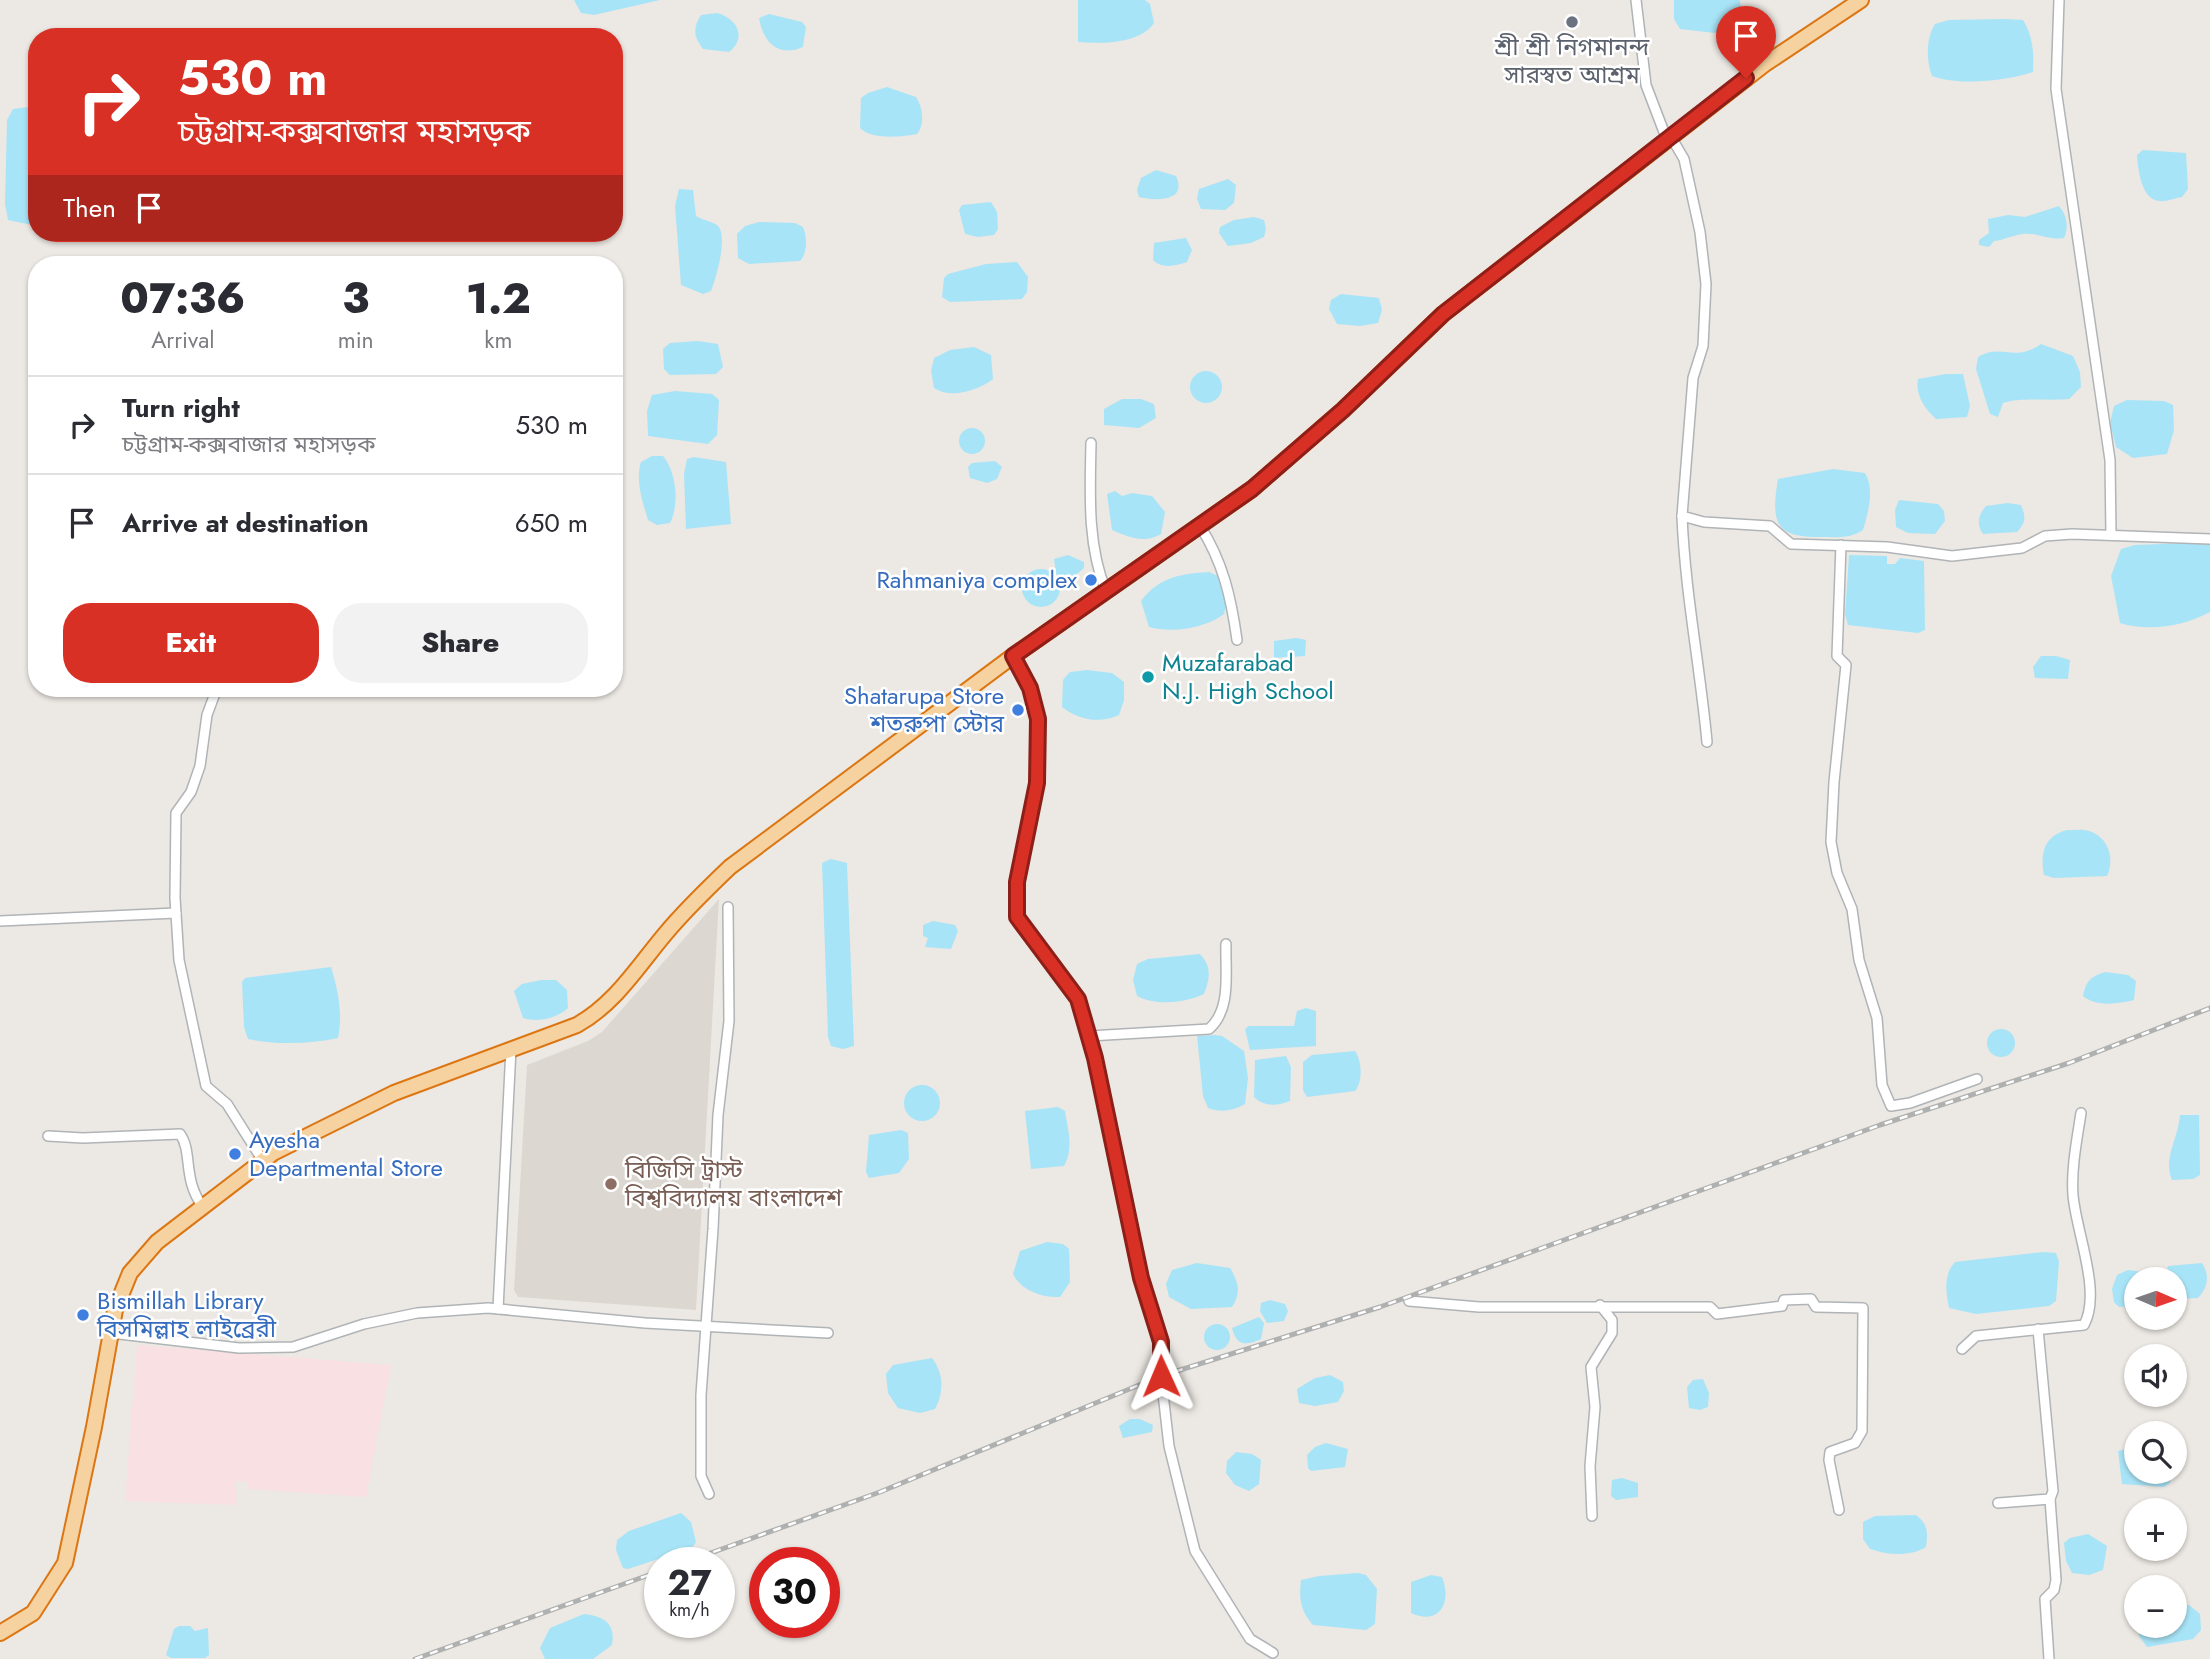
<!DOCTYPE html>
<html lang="en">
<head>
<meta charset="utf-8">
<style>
  body { margin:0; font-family:Jost,"Noto Sans Bengali",sans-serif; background:#f2f2f3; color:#2b2b33; height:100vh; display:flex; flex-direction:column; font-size:26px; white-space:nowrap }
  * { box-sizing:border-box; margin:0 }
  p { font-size:23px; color:#7c7c81 }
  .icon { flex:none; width:38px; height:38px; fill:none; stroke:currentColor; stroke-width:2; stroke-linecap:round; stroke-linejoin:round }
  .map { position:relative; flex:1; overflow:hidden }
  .drawer { position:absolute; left:28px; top:256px; width:595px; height:441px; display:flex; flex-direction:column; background:#fff; border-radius:28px; box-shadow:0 2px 5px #0004 }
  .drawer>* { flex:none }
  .guide { position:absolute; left:28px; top:28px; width:595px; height:214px; border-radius:28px; box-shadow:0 2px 5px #0004; background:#d93025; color:#fff; overflow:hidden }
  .needle { width:46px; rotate:92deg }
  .buttons { position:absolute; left:2124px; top:1267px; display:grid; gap:14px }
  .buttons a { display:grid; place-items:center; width:63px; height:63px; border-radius:50%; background:#fff; box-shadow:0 2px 5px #0004; font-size:35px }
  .speed { position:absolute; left:644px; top:1547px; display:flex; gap:14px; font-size:35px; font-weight:700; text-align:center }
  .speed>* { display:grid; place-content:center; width:91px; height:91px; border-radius:50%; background:#fff; box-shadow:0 2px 5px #0004; line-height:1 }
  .speed small { font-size:18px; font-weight:400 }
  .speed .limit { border:10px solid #d22; background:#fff; color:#111 }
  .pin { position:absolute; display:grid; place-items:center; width:60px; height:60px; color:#fff; margin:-72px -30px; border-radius:50% 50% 50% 0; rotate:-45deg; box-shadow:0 0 7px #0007 }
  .pin .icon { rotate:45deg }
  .me { position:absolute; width:77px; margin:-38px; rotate:359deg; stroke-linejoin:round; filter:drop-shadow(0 0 5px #0008) }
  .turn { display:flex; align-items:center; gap:24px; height:147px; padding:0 35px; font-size:32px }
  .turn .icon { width:91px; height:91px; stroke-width:2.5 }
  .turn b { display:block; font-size:49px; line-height:60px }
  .then { display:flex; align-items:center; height:66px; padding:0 35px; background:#0003; gap:14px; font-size:26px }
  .eta { display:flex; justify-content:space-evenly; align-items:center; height:119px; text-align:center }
  .eta b { font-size:42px; font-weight:800; line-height:49px }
  .primary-button { display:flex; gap:14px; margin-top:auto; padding:14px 35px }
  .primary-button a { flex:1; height:80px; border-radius:28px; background:#d93025; color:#fff; font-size:28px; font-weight:800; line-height:80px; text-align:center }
  .primary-button a+a { background:#f2f2f3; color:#2b2b33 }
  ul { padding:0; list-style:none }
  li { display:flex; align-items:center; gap:21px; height:98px; padding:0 35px; border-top:2px solid #e1e1e2 }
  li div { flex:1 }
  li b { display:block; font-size:26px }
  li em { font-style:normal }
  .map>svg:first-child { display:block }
  .education { fill:#dcd8d1 }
  .medical { fill:#f9e0e2 }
  .water { fill:#a8e4f7 }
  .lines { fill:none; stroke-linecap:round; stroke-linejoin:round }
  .minor-casing { stroke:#b0b4b7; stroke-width:12 }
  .trunk-casing { stroke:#dc7613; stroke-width:18 }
  .minor { stroke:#fff; stroke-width:9 }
  .trunk { stroke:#f6d2a0; stroke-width:14 }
  .rail-casing { stroke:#afb0b0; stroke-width:5 }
  .rail { stroke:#fff; stroke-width:2.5; stroke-dasharray:8; stroke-linecap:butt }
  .route-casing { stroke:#8d1f18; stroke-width:18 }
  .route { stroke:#d93025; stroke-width:12 }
  .worship-dot { fill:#6b7280; stroke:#fff; stroke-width:2.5 }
  .shop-dot { fill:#3f7fe0; stroke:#fff; stroke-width:2.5 }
  .culture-dot { fill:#0f9aa8; stroke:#fff; stroke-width:2.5 }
  .education-dot { fill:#8d6e63; stroke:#fff; stroke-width:2.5 }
  .labels { text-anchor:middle; stroke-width:5; stroke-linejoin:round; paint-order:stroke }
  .worship-label { font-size:24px; fill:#5b616d; stroke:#fff }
  .shop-label { font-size:24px; fill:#366cbe; stroke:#fff; text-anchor:end }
  .culture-label { font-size:24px; fill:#0d838f; stroke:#fff; text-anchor:start }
  .education-label { font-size:24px; fill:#785e54; stroke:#fff; text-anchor:start }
</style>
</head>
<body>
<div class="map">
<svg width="2210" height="1659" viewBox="0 0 2210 1659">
  <rect width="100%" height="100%" fill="#ece8e3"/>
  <!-- education -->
  <polygon class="education" points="719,899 696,1310 518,1297 514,1290 527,1065 588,1041 602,1032"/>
  <!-- medical -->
  <polygon class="medical" points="137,1345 391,1365 366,1497 247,1489 248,1482 236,1481 235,1505 125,1501"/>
  <!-- water -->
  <g class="water">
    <polygon points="574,0 660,0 594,15 581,13"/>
    <path d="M1078,0H1145L1150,4L1154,23C1140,44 1101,44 1078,42Z"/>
    <polygon points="1674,0 1740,0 1742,28 1715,33 1680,29 1674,19"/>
    <path d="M717,13C736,18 748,37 729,52L703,49C693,36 693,28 701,15Z"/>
    <path d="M769,14L802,22L806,27L803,47C778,58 763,42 759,18Z"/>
    <path d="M2005,19L2023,20C2033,36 2034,53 2033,72C2006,81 1959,86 1932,76C1926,60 1926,38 1935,24L1949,20Z"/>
    <path d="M887,87L916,97C923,108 925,124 917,134C901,137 872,140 860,128L861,98L868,93Z"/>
    <polygon points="37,106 37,226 8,220 5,204 7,120 13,109"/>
    <path d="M2143,150L2186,153L2188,189L2182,197C2175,198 2166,202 2159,201C2141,199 2138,169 2137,155Z"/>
    <path d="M1156,170L1176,176C1188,202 1155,201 1139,197L1137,190L1141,178Z"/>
    <polygon points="1228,179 1236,185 1234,203 1225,210 1201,209 1197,199 1199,189"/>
    <path d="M679,189L693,190L696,216C702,220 711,221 717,225C729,234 716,279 711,291L703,294L681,285L675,206Z"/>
    <polygon points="991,202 997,212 998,229 994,235 978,237 965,234 959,210 962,205"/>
    <path d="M2059,206C2067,215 2069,228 2064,238C2049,241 2038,232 2023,234C2013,235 2004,240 1994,241L1989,247L1979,245V240L1989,233L1988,219L2008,215L2025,217Z"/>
    <polygon points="1254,217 1264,220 1266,229 1264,237 1251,243 1228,246 1219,233 1220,227 1234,220"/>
    <path d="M759,222L795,223L803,227C807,237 808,252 800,261L749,264L738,258L737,234L745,226Z"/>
    <path d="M1186,238L1192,250L1187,262C1175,266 1162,269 1153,260L1154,243Z"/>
    <polygon points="1017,262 1028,277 1027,292 1022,299 950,302 942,297 944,278 948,274 986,264"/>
    <polygon points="1341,294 1379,298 1382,310 1378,323 1360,326 1337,324 1329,309 1331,300"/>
    <polygon points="698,341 718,344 723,367 716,374 670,375 664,369 663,349 670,343"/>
    <path d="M2041,344L2073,356L2080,372L2081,387L2069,399C2049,401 2019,397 2003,403L1998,417L1990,414L1976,369L1978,357C2003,343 2013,363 2041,344Z"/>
    <path d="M974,347L991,355L993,379C978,391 950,399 934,388L931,371L934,358L950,350Z"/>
    <circle cx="1206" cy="387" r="16"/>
    <path d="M1946,374H1963L1970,406L1967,417L1936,419C1925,409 1915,395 1918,379Z"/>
    <polygon points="675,391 712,394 719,400 717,435 708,444 648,436 647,411 652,395"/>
    <polygon points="1122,399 1141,399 1154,404 1156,418 1139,428 1104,425 1104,409"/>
    <polygon points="2127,400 2164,401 2173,405 2174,430 2167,454 2133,458 2116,447 2110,423 2114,406"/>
    <circle cx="972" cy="441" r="13"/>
    <path d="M652,456H663C676,471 680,505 670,523L657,525L648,520C643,503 635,480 641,462Z"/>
    <polygon points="694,457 726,462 731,524 686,529 684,474 687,459"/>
    <polygon points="995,461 1002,467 997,479 987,483 970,478 968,467 972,463"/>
    <path d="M1833,469L1865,473C1875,489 1868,513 1863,530C1850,539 1836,537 1821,537C1774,538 1771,521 1778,479Z"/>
    <path d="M1115,491L1122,496L1132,493L1152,496L1165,512L1161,534C1145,544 1128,537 1112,530L1107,494Z"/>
    <polygon points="1899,500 1938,504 1944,511 1945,521 1935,534 1908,533 1896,527 1895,510"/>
    <path d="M2008,503L2021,505C2026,517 2026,522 2017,532L1983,534C1976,524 1978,515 1986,506Z"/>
    <path d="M2191,543L2210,545V612C2185,626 2148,632 2120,623L2111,576L2121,549L2135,545Z"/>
    <polygon points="1068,555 1084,562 1084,568 1070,580 1056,574 1054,559"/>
    <polygon points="1849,555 1887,556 1887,564 1895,564 1900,558 1924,561 1925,630 1918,633 1848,625 1845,614"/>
    <circle cx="1041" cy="588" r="19"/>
    <path d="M1209,572L1218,576L1226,606L1224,614C1204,629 1172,633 1149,627L1141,601C1159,577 1180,574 1209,572Z"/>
    <polygon points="1296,638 1306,640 1305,656 1274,658 1274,641"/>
    <polygon points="2041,656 2056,656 2070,660 2068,679 2035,678 2033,667"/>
    <path d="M1087,670L1112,673L1124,682V700L1119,715C1099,724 1079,720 1062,707L1063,680L1070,672Z"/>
    <path d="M2067,830C2074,830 2083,829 2089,831C2109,837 2115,860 2107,876L2054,878L2044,875C2040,853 2044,836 2067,830Z"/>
    <polygon points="831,859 847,863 854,1046 843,1049 831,1046 828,1037 822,863"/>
    <polygon points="933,921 955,925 958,931 951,949 925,947 928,938 923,936 923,925"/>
    <path d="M1200,954C1212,967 1210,978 1204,994C1185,1003 1156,1006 1137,996L1133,980L1137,964L1148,959Z"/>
    <path d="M331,967C338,990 343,1014 338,1038C310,1044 276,1045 248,1039L244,1027L242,982L245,978Z"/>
    <path d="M2105,972L2128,975L2136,981L2134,1000C2118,1004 2096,1007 2083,996C2086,981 2090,977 2105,972Z"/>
    <path d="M541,980H556L567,990L568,1008C557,1018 538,1023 523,1018L514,991L522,984Z"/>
    <polygon points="1306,1008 1316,1011 1316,1046 1250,1050 1245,1029 1249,1026 1294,1026 1297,1011"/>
    <circle cx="2001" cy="1043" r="14"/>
    <path d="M1214,1035L1222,1036L1244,1051L1248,1078L1245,1104C1233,1111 1221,1113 1208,1108L1203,1096L1197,1036Z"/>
    <path d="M1355,1051C1362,1061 1363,1082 1355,1091L1307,1097L1303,1090V1062L1312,1055Z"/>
    <path d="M1286,1056L1291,1067L1290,1101C1277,1106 1264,1107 1254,1097L1255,1060Z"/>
    <circle cx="922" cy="1103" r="18"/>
    <path d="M1058,1107L1065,1111C1068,1130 1074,1149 1064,1166L1031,1169L1025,1111Z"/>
    <path d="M2180,1115H2199L2200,1175L2193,1179L2172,1180C2163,1157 2178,1140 2180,1115Z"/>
    <polygon points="901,1130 908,1133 909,1159 899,1173 869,1178 866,1172 869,1135"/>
    <path d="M1047,1242L1063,1244L1069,1249L1070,1282L1060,1297C1042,1298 1021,1291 1013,1274L1020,1251Z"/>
    <path d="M2043,1252L2056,1253L2059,1262L2056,1301L2049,1306L1976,1314L1949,1308C1946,1292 1943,1275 1955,1262Z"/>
    <path d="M1197,1263L1230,1268C1239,1283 1241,1293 1232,1307L1191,1309L1169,1297L1166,1284L1172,1270Z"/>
    <path d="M2202,1263C2210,1276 2208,1287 2198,1298L2175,1299V1279H2165L2168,1266Z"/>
    <polygon points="2128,1270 2151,1273 2151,1279 2137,1279 2137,1306 2119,1307 2114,1302 2112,1289 2117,1275"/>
    <polygon points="1270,1300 1285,1304 1288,1311 1284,1321 1267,1323 1260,1311 1261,1303"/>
    <path d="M1259,1317L1264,1323L1261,1339C1246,1346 1236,1346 1232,1328Z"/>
    <circle cx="1217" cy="1337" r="13"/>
    <path d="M932,1358C944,1374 944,1392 935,1409L920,1413L898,1408L888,1393L886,1374L893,1365Z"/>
    <polygon points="1330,1375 1343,1382 1344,1391 1338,1402 1315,1406 1299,1403 1297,1389 1315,1378"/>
    <polygon points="1703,1379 1709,1393 1708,1407 1700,1410 1689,1408 1687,1387 1693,1380"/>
    <polygon points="1130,1419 1140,1419 1153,1425 1152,1432 1123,1438 1119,1426"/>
    <polygon points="1326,1443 1348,1449 1345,1467 1311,1471 1308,1468 1307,1455 1315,1447"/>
    <polygon points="2137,1446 2137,1472 2172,1472 2170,1483 2164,1487 2122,1484 2118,1451"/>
    <polygon points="1236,1452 1252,1454 1261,1460 1259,1484 1249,1491 1235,1485 1226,1473 1227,1461"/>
    <polygon points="1622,1478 1638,1483 1638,1497 1616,1500 1611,1496 1612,1480"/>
    <polygon points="681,1513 691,1522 696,1542 692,1548 628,1569 623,1568 616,1550 617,1540 629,1531"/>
    <path d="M1916,1515C1928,1524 1928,1532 1926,1547C1909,1557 1888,1555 1870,1549L1863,1539V1522L1875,1516Z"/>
    <polygon points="2088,1534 2107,1546 2103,1570 2089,1575 2072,1573 2066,1561 2064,1543 2070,1538"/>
    <path d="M1358,1573L1366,1575L1377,1589L1375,1624L1366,1630L1313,1625C1300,1610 1299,1599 1301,1580L1319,1576Z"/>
    <path d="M1431,1575L1442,1577C1452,1602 1440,1626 1411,1613V1582Z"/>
    <polygon points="2175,1604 2189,1605 2200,1614 2201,1630 2193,1639 2147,1647 2139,1636 2138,1626 2175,1626"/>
    <path d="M584,1614C603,1616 616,1623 612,1645L593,1659H545L540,1648L550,1628Z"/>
    <polygon points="179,1626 190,1626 195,1631 208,1628 209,1655 205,1658 171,1658 166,1655 174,1629"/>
  </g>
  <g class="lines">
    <defs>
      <g id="minor">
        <polyline points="1636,0 1646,85 1667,140"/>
        <polyline points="2059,0 2056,89 2110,460 2111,535"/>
        <polyline points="1671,137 1684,159 1700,232 1706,284 1703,346 1693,378 1682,516 1704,522 1770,526 1791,544 1887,547 1952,556 2022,548 2045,536 2072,534 2210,539"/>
        <path d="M1091,443C1090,492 1087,545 1106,591"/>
        <path d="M1682,516C1685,592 1700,666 1707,742"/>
        <path d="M1200,526C1223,562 1231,597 1237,640"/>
        <polyline points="1841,545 1837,656 1846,665 1834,782 1831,842 1837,873 1852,909 1859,960 1877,1018 1882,1085 1891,1106 1910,1103 1977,1079"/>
        <polyline points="1013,656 1030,688 1038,719 1037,783 1017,882 1017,917 1078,999 1095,1058 1141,1278 1161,1342 1161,1376 1169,1446 1195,1551 1250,1639 1273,1653"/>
        <polyline points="217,688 207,715 200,766 191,792 176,813 175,898 179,960 206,1086 227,1104 263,1161"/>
        <polyline points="0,921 176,913"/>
        <path d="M1089,1036L1209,1029C1232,1009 1225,972 1226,944"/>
        <path d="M48,1136L83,1138L180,1134C193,1152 182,1179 203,1207"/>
        <polyline points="1409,1301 1479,1307 1710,1307 1717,1314 1782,1306 1784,1300 1811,1299 1816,1307 1863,1308 1862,1431 1855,1443 1830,1452 1829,1460 1839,1510"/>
        <polyline points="498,1309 511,1048"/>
        <polyline points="111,1333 239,1348 293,1347 364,1324 417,1313 488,1308 645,1323 828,1333"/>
        <path d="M1962,1349L1976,1336L2084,1325C2102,1292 2076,1232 2073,1195C2071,1169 2077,1139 2081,1113"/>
        <polyline points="709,1494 701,1476 701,1395 713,1229 718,1115 729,1021 728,907"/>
        <polyline points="1998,1503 2050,1499 2053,1491 2038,1329"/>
        <polyline points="1592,1516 1590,1466 1595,1407 1591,1367 1612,1333 1612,1320 1600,1305"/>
        <polyline points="2049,1659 2045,1599 2054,1590 2056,1580 2050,1499"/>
      </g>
      <path id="trunk" d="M0,1633L33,1613L65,1563L94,1427L115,1310L130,1273L157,1242L273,1153L394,1093L577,1025C616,1003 638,966 666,933C686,909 708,888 730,867L1013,656L1252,489L1343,410L1443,314L1765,64L1861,0"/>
    </defs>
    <!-- minor casing -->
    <use href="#minor" class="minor-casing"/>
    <!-- trunk casing -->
    <use href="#trunk" class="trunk-casing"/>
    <!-- minor -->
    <use href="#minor" class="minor"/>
    <!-- trunk -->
    <use href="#trunk" class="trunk"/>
    <defs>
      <g id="rail">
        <polyline points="683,1563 880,1492 1161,1376 1380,1307 1880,1125 2069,1063 2210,1008"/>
        <polyline points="415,1659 660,1571"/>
      </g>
    </defs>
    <!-- rail casing -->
    <use href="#rail" class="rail-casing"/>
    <!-- rail -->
    <use href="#rail" class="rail"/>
  </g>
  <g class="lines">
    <defs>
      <polyline id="route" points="1161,1376 1161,1342 1141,1278 1095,1058 1078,999 1017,917 1017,882 1037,783 1038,719 1030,688 1013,656 1252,489 1343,410 1443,314 1746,78"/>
    </defs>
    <!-- route casing -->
    <use href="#route" class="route-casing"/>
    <!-- route -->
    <use href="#route" class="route"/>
  </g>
  <!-- markers -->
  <circle class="worship-dot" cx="1572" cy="22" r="7"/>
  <g class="shop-dot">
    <circle cx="1091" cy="580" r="7"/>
    <circle cx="1018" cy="710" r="7"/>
    <circle cx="235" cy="1154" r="7"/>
    <circle cx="83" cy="1315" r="7"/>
  </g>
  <circle class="culture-dot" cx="1148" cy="677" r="7"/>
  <circle class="education-dot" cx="611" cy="1184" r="7"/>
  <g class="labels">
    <!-- worship labels -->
    <g class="worship-label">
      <text x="1572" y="55">শ্রী শ্রী নিগমানন্দ<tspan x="1572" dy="28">সারস্বত আশ্রম</tspan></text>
    </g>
    <!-- shop labels -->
    <g class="shop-label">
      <text x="1077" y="588">Rahmaniya complex</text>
      <text x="1004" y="704">Shatarupa Store<tspan x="1004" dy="28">শতরুপা স্টোর</tspan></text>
      <text x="249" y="1148" text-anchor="start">Ayesha<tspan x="249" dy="28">Departmental Store</tspan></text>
      <text x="97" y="1309" text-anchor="start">Bismillah Library<tspan x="97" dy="28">বিসমিল্লাহ লাইব্রেরী</tspan></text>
    </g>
    <!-- culture labels -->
    <g class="culture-label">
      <text x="1162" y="671">Muzafarabad<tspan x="1162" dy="28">N.J. High School</tspan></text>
    </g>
    <!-- education labels -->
    <g class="education-label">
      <text x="625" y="1178">বিজিসি ট্রাস্ট<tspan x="625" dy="28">বিশ্ববিদ্যালয় বাংলাদেশ</tspan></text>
    </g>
  </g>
</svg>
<div class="buttons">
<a><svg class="needle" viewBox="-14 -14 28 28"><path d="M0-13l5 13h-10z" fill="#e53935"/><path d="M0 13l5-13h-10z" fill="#7c7c81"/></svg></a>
<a><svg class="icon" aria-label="sound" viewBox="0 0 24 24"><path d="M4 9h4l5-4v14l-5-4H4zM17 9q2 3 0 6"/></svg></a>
<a><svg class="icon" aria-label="search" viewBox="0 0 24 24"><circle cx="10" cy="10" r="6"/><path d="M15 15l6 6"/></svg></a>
<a>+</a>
<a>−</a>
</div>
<div class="speed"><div>27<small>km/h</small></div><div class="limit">30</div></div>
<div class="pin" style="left:1746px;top:78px;background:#d93025"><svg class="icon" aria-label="arrive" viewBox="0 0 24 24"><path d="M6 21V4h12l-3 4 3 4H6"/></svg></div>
<svg class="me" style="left:1161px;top:1376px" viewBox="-20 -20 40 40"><path d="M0-17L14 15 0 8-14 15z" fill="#d93025" stroke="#fff" stroke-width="4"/></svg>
<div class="guide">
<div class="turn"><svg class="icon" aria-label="right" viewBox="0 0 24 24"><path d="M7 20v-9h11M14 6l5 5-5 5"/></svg><div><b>530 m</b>চট্টগ্রাম-কক্সবাজার মহাসড়ক</div></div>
<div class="then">Then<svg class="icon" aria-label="arrive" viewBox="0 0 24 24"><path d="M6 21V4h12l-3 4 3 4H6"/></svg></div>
</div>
<section class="drawer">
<div class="eta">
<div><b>07:36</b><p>Arrival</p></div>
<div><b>3</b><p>min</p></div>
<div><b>1.2</b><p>km</p></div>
</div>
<ul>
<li><svg class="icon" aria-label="right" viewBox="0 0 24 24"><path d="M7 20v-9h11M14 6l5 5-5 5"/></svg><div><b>Turn right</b><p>চট্টগ্রাম-কক্সবাজার মহাসড়ক</p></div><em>530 m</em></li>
<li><svg class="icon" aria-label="arrive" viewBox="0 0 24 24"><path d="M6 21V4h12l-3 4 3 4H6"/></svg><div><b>Arrive at destination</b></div><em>650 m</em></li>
</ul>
<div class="primary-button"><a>Exit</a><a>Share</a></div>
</section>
</div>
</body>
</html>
